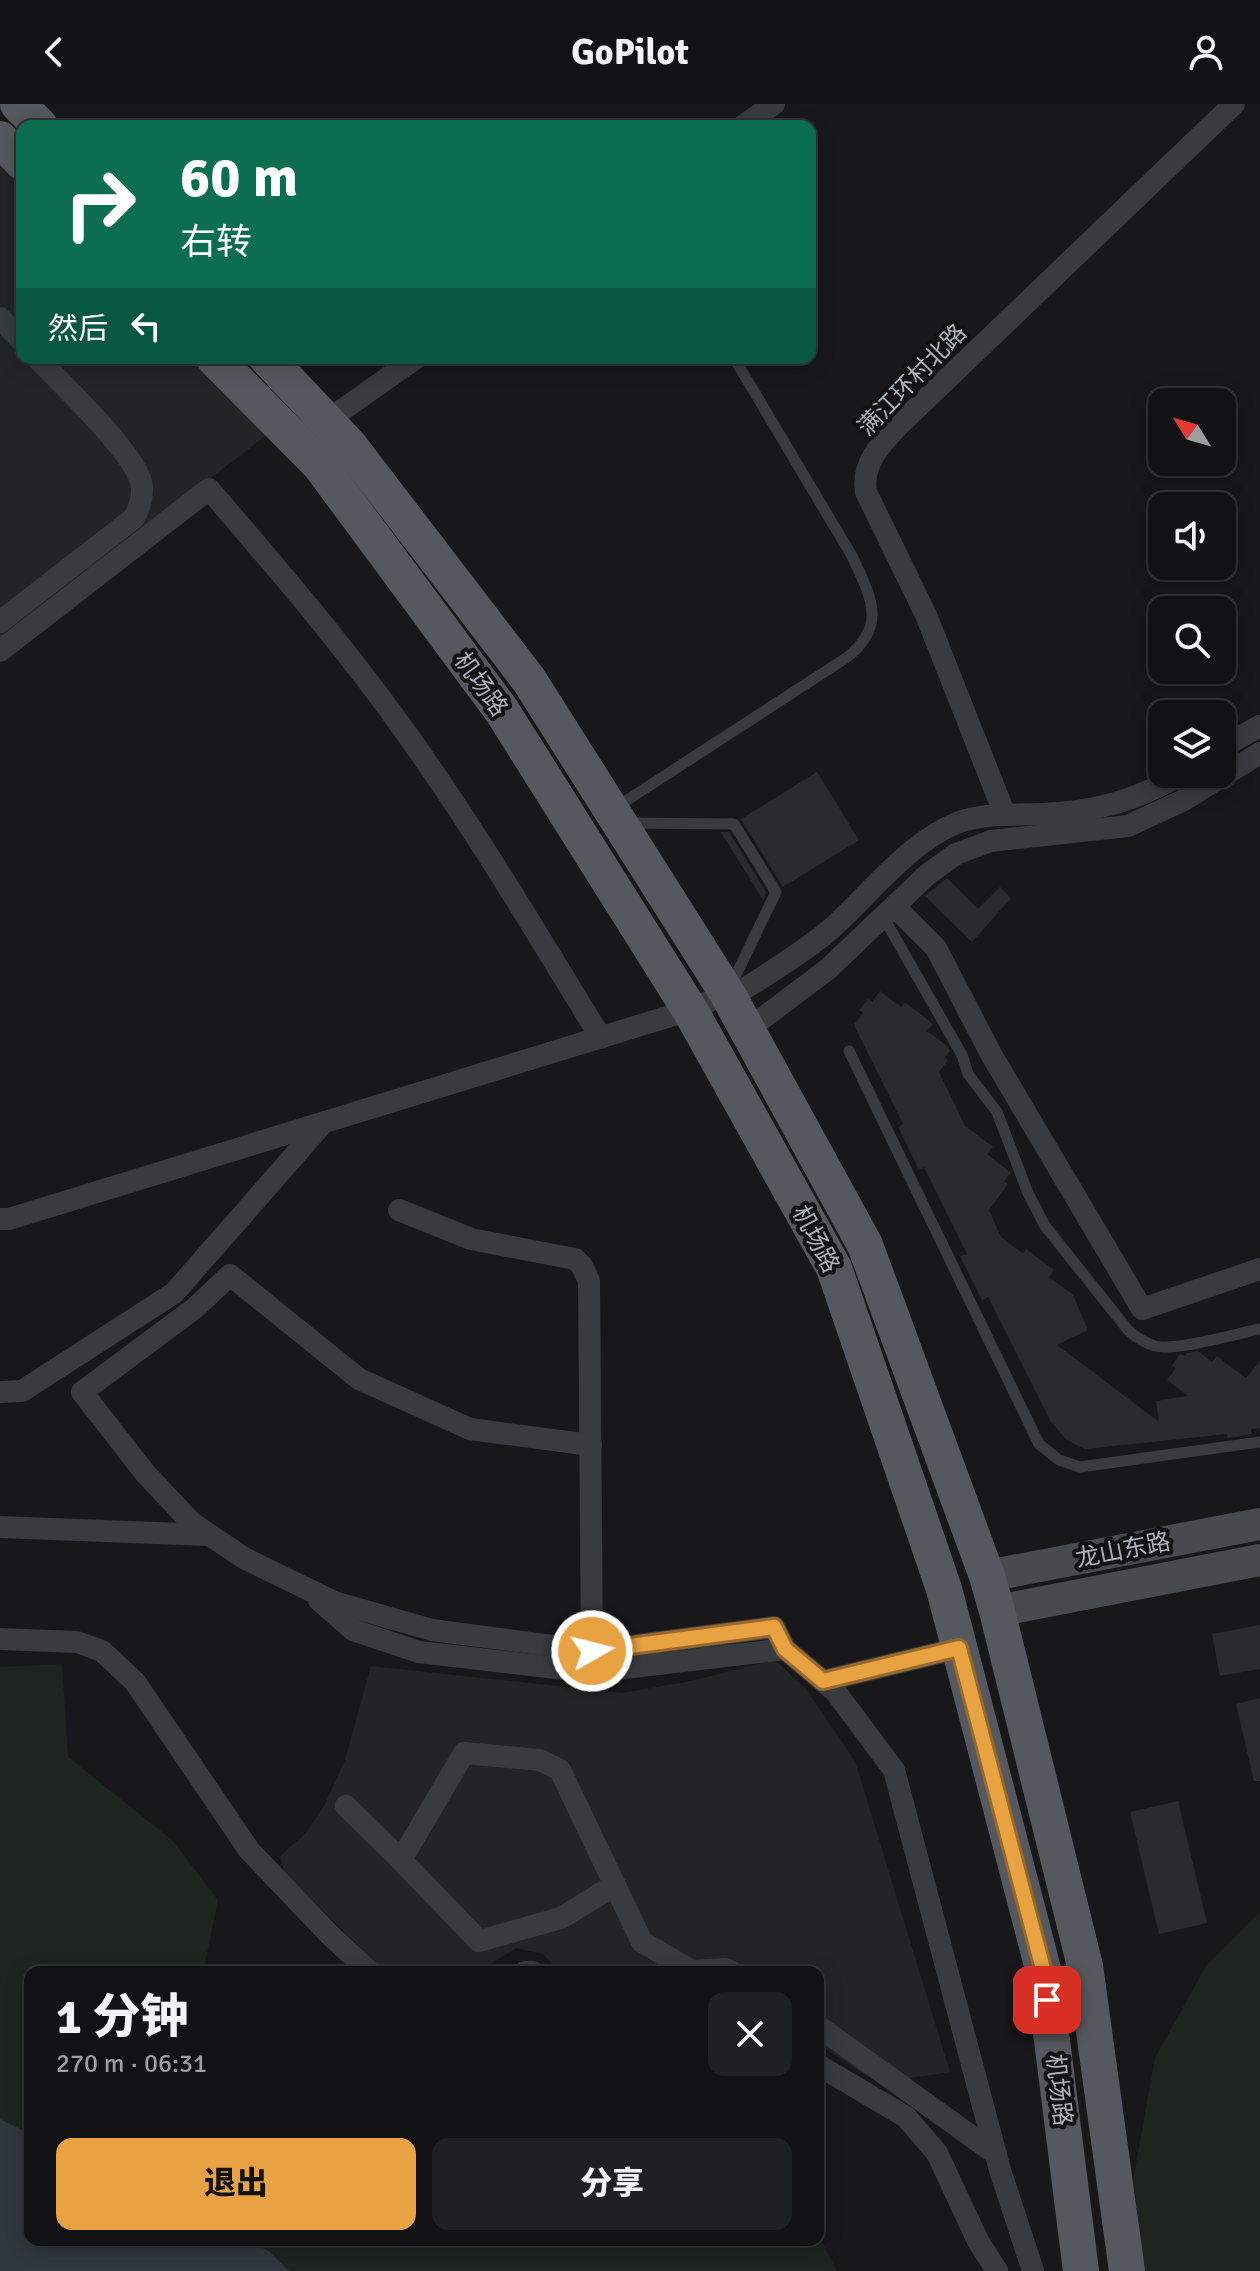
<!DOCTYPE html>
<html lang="zh">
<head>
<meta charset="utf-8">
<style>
  body { margin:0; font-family:Signika,"Noto Sans SC",sans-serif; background:#1f2022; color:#f1f3f6; height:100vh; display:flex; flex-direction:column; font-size:30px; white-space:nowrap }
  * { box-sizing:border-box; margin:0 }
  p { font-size:26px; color:#9c9ea0 }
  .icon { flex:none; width:44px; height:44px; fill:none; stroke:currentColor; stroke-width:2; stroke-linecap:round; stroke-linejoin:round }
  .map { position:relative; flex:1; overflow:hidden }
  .drawer { position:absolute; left:24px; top:1862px; width:800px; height:280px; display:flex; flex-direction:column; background:#121214; border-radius:16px; box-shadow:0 4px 20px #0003,0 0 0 2px #313234 }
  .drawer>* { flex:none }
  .top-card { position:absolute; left:16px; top:16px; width:800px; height:244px; border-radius:16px; box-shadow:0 4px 20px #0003,0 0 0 2px #313234; background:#0b6e4f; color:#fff; overflow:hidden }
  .needle { width:52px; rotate:307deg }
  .fabs { position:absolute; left:1148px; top:284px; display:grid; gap:16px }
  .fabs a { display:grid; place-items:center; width:88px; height:88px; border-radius:16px; background:#121214; box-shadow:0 4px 20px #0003,0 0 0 2px #313234; font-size:40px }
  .pin { position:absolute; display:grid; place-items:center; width:68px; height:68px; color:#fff; margin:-34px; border-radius:16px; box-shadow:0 4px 12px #0006 }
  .me { position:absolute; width:88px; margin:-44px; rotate:82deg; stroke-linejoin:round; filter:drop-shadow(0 0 6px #0008) }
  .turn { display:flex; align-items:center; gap:28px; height:168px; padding:0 32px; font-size:36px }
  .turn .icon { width:104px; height:104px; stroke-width:2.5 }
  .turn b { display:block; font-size:56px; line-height:68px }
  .then { display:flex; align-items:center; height:76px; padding:0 32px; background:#0003; gap:16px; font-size:30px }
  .round { display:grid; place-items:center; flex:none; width:84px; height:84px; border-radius:16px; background:#1f2022 }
  .headline { display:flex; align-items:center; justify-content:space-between; height:136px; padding:0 32px }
  h1 { font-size:48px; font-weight:800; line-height:60px }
  .button { display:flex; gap:16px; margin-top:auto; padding:16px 32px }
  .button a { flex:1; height:92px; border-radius:16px; background:#e9a241; color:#111; font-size:32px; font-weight:800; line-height:92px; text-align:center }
  .button a+a { background:#1f2022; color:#f1f3f6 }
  header { display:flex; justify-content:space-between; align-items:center; height:104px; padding:0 32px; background:#121214; font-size:36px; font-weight:800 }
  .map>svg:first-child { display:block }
  .built { fill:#242427 }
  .green { fill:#1e251f }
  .water { fill:#2f383e }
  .building { fill:#2b2b2e }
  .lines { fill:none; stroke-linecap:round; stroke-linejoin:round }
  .service { stroke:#393b3f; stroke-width:11 }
  .minor { stroke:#393b3f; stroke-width:22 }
  .secondary { stroke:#474a4f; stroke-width:32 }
  .primary { stroke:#55585e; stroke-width:36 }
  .route-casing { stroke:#97692a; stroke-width:20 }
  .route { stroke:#e9a241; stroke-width:14 }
  .labels { text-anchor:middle; stroke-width:8; stroke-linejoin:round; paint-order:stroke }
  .street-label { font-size:24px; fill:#abb1b9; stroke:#131315 }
</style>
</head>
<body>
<header><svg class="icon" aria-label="back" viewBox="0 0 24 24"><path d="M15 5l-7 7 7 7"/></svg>GoPilot<svg class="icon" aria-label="person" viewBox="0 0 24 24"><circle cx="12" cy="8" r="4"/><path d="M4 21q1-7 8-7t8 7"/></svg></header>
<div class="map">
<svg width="1260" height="2167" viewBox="0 0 1260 2167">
  <rect width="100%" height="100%" fill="#18181a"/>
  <!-- built -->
  <g class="built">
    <polygon points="0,49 22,74 22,254 194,254 268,330 0,536"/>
    <polygon points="775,1556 806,1585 855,1657 950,1968 878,1979 818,1940 818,1868 559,1868 543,1850 516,1844 478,1868 385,1868 284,1768 280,1752 306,1729 324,1702 345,1656 371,1562 622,1589 686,1578"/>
  </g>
  <!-- green -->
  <g class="green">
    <polygon points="62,1560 68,1653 173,1737 218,1796 205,1859 218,1868 30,1868 30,2030 0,2015 0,1563"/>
    <polygon points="1260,1808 1260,2167 1142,2167 1134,2071 1155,1954 1206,1862"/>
    <polygon points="818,2130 837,2167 289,2167 269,2147 246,2136 818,2136"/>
  </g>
  <!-- water -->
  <polygon class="water" points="0,2015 30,2030 30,2136 246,2136 269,2147 289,2167 0,2167"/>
  <!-- building -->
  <g class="building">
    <polygon points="817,668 859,736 783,783 741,715"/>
    <polygon points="721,728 729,728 766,788 763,796"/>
    <polygon points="947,774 978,805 1000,783 1011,794 972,838 925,792"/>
    <polygon points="880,887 901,903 905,898 933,920 927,927 946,941 950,947 945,953 948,956 939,968 965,1022 993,1043 987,1050 1011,1069 1004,1077 1008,1080 989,1106 1001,1133 1023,1150 1026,1145 1054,1166 1049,1173 1073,1191 1088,1226 1057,1241 1159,1318 1156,1297 1188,1292 1167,1276 1176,1264 1172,1261 1180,1250 1185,1252 1187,1249 1198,1247 1212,1258 1217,1252 1246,1274 1260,1257 1260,1324 1251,1325 1252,1330 1228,1334 1227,1330 1085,1345 1067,1336 1051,1318 988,1193 982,1196 960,1152 967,1150 924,1063 919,1066 898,1023 903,1020 854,921 863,909 859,906 868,895 872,898"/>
    <polygon points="1260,1521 1260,1565 1220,1572 1212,1530"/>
    <polygon points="1260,1594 1260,1677 1254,1677 1236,1600"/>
    <polygon points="1178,1697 1207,1819 1159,1830 1130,1708"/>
  </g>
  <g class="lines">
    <!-- service -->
    <g class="service">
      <path d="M615,704L846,554C888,522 871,493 852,452L734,254"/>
      <polyline points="626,719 734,720 776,788 731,881"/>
      <path d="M884,814L962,951L968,970L997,1008L1028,1089L1045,1122L1128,1226C1136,1233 1144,1239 1155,1242C1177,1247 1235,1230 1260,1225"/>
      <polyline points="849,947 1039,1340 1059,1356 1080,1363 1260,1338"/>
    </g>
    <!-- minor -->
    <g class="minor">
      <polyline points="743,22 774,0"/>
      <polyline points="0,214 22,237"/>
      <polyline points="328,316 416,254"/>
      <path d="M0,518L134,414C140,403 144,391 141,378C133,347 62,280 37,254"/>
      <path d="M0,547L209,385C276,463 344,542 404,626C475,725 537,830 601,934"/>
      <polyline points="1222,643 1260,622"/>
      <path d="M1005,711L926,511L866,388C861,359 882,339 900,320L1234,0"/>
      <polyline points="895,803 936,844 991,950 1142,1205 1260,1165"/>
      <path d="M730,894C764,872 800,851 831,825C869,791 910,737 957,719C983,709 1015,711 1042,710C1094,708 1137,697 1181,670"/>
      <polyline points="747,926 828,865 927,771 956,750 991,737 1128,722 1184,696 1260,649"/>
      <polyline points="399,1106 471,1135 575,1155 582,1162 589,1177 592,1547 774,1523 785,1545 835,1587 894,1666 1000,2066 1033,2167"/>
      <polyline points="0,1115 9,1115 690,906 727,889"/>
      <polyline points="0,1288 22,1287 174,1189 323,1019"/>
      <polyline points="591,1341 470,1325 359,1275 230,1171 195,1204 82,1288 145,1369 192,1419 244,1454 334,1498 432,1526 592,1547"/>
      <polyline points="0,1423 208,1431"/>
      <polyline points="319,1496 353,1526 419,1548 591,1568 785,1545"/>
      <polyline points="0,1535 77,1538 102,1547 135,1578 249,1746 330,1831 370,1868"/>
      <polyline points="823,1577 959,1544"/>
      <polyline points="346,1702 401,1756 464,1649 540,1656 560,1666 642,1838 692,1867 726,1865 731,1868"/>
      <polyline points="401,1756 479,1837 561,1814 615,1781"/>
      <polyline points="525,1868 533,1868"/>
      <polyline points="818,1922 996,2050"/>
      <polyline points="818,1961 906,2013 937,2049 978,2137 997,2167"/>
    </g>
    <!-- secondary -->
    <g class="secondary">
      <polyline points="987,1472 1260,1420"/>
      <polyline points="997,1507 1260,1456"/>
    </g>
    <!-- primary -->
    <g class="primary">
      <polyline points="18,0 40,22"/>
      <polyline points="0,35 22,58"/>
      <polyline points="214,254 320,361 502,607 690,906 834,1164 944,1485 1043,1865 1081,2167"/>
      <polyline points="267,254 349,341 529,576 727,889 865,1141 987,1472 997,1507 1085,1862 1127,2167"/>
    </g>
  </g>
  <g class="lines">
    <defs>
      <polyline id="route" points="592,1547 774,1523 785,1545 823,1577 959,1544 1043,1865 1047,1896"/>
    </defs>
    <!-- route casing -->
    <use href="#route" class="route-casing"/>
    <!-- route -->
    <use href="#route" class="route"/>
  </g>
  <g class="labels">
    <!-- street labels -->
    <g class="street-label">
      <text transform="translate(912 276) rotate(-46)" y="8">满江环村北路</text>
      <text transform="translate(481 580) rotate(54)" y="8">机场路</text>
      <text transform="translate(816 1135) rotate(62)" y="8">机场路</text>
      <text transform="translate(1123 1446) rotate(-11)" y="8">龙山东路</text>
      <text transform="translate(1059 1986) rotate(83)" y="8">机场路</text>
    </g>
  </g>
</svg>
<div class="fabs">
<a><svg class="needle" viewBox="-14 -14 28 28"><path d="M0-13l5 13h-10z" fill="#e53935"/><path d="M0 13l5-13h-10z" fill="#9c9ea0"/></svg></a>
<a><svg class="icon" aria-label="sound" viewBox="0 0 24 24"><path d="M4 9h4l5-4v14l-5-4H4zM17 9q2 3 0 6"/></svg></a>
<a><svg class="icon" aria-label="search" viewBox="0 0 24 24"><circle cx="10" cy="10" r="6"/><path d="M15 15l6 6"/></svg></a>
<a><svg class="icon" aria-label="layers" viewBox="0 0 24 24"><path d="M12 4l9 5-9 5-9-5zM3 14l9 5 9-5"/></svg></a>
</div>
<div class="pin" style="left:1047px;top:1896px;background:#d93025"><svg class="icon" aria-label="arrive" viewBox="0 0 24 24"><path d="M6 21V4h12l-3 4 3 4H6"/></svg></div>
<svg class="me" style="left:592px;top:1547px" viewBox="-20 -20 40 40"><circle r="17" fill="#e9a241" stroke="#fff" stroke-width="3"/><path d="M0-11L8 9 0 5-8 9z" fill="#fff"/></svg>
<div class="top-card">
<div class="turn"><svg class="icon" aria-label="right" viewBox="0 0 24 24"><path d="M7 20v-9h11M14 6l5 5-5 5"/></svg><div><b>60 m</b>右转</div></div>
<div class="then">然后<svg class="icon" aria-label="left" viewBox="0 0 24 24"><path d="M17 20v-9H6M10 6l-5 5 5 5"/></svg></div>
</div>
<section class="drawer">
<div class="headline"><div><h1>1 分钟</h1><p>270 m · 06:31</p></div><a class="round"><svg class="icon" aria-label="close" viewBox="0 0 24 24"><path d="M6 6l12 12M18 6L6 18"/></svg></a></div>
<div class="button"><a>退出</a><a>分享</a></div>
</section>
</div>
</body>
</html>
